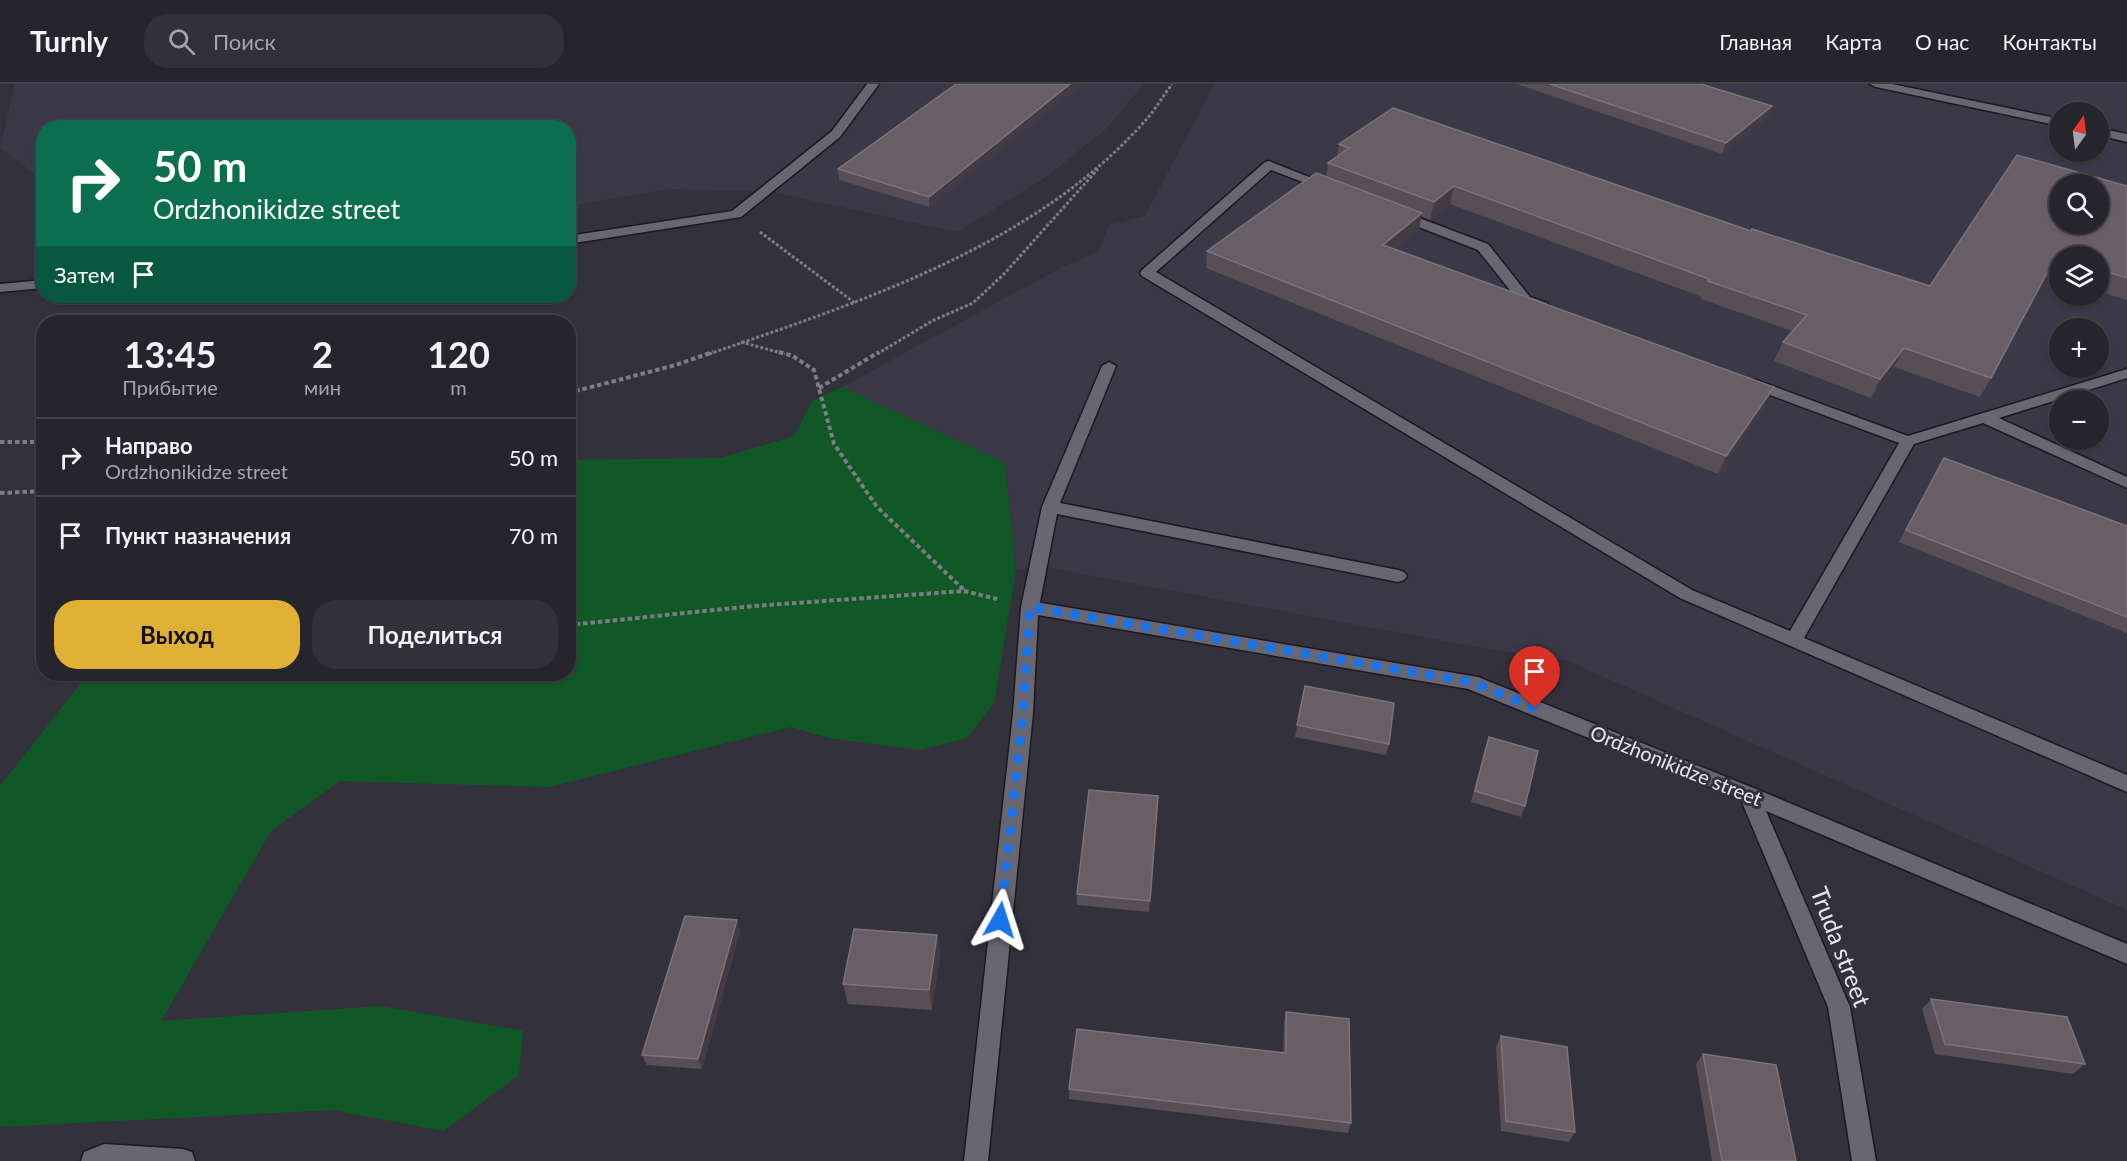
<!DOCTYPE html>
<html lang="ru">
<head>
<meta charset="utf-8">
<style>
  body { margin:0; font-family:Lato,sans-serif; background:#323138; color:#f1f3f6; height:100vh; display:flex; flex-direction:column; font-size:22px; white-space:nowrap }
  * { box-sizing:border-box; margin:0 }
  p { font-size:20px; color:#a4a5a9 }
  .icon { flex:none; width:33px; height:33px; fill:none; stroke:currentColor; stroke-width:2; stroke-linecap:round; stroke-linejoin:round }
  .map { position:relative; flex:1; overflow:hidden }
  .panel { position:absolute; left:36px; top:231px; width:540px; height:366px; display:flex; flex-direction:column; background:#26252c; border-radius:24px; box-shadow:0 2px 4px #0004,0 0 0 2px #424248 }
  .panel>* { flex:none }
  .hud { position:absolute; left:36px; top:36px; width:540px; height:183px; border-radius:24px; box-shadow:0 2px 4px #0004,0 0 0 2px #424248; background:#0b6e4f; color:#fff; overflow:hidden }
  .needle { width:39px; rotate:14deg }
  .buttons { position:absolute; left:2049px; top:18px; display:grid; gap:12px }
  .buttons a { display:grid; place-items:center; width:60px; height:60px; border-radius:50%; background:#26252c; box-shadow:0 2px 4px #0004,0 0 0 2px #424248; font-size:30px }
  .pin { position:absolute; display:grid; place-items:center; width:51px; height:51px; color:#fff; margin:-62px -26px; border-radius:50% 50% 50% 0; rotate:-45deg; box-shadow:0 0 6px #0007 }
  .pin .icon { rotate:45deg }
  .me { position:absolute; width:66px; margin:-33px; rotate:6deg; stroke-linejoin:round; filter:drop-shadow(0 0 4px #0008) }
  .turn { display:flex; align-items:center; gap:21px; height:126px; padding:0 18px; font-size:27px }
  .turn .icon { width:78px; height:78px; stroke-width:2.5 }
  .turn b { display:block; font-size:42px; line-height:51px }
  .then { display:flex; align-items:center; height:57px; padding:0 18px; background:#0003; gap:12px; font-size:22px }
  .eta { display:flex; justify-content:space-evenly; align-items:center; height:102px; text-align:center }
  .eta b { font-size:36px; font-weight:700; line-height:42px }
  .primary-button { display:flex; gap:12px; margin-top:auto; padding:12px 18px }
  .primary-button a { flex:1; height:69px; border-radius:24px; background:#dfb034; color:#111; font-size:24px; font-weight:700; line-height:69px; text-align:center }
  .primary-button a+a { background:#323138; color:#f1f3f6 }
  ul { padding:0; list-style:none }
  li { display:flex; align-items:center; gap:18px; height:78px; padding:0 18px; border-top:2px solid #424248 }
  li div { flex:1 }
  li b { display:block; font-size:22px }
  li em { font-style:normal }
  header { display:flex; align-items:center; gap:36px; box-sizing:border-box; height:84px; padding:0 30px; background:#26252c; border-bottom:2px solid #424248 }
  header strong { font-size:28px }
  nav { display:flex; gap:33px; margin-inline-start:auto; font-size:21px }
  .search { width:420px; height:54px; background:#323138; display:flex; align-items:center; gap:15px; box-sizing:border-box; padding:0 21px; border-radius:24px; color:#a4a5a9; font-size:22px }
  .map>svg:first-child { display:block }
  .built { fill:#3b3848; fill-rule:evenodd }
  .green { fill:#115827 }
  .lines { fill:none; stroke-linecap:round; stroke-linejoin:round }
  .lane-casing { stroke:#1a1822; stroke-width:3 }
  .street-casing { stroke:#1a1822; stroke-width:3 }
  .path-far1 { stroke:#7e7c84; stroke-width:3; stroke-dasharray:3 2; stroke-linecap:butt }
  .path { stroke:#7e7c84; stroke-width:4; stroke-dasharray:4.5 3; stroke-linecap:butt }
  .lane { fill:#686671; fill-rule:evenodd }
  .street { fill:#686671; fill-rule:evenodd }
  .wall { fill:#584e55 }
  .shaded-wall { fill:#433b43 }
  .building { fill:#685e65; stroke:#7c747a; stroke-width:1.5; fill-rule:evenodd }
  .route { stroke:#1a73e8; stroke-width:10; stroke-dasharray:0 18 }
  .labels { text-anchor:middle; stroke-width:6; stroke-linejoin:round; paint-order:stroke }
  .street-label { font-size:20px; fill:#e9e7ee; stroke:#33313b }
  .near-street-label { font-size:24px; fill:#e9e7ee; stroke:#33313b }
</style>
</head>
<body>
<header>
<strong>Turnly</strong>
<div class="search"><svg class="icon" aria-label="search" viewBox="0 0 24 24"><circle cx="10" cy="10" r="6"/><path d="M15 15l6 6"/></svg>Поиск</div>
<nav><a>Главная</a><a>Карта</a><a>О нас</a><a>Контакты</a></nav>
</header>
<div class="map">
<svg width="2127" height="1077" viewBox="0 0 2127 1077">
  <rect width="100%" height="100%" fill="#33313b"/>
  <!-- built -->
  <g class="built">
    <polygon points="15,0 1144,0 1106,45 1045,94 957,148 767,107 669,105 569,122 568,44 44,44 43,96 0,64"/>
    <path d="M1214,0H2127V826L1568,577L1460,560L1039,482L1016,486L1005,379L842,303L1064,182L1098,168L1109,141L1145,132ZM2060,28H2098V68H2060ZM2060,100H2098V140H2060ZM2060,172H2098V212H2060ZM2060,244H2098V284H2060ZM2060,316H2098V356H2060Z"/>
  </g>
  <!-- green -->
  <polygon class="green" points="842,303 1005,379 1016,486 994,619 967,654 920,666 828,654 791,643 549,703 340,697 271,747 161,937 381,922 523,947 519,991 444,1047 333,1026 0,1043 0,702 88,590 568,590 569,376 721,374 794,352 812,317"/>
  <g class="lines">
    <defs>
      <g id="lane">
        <polygon points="867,0 879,0 840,53 741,133 568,160 568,152 732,127 832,47"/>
        <polygon points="1870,0 1892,0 2060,35 2060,42 1876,3"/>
        <polygon points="2098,44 2127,50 2127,58 2098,51"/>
        <polygon points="1269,77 1334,103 1328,107 1324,106 1271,86 1156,188 1692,506 1790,547 1899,359 1746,302 1744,299 1746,296 1756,296 1908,352 2127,285 2127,294 1999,334 2127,393 2127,404 1983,339 1914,360 1804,554 2127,691 2127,708 1680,514 1142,192 1140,189 1142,186 1265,78"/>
        <polygon points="1398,126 1488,160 1530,213 1547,219 1549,222 1542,226 1520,219 1478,166 1393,133 1392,130"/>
        <polygon points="44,196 44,204 0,208 0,200"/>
        <polygon points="1109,278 1116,282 1060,419 1398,486 1404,488 1407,492 1404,496 1398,498 1057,430 1039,523 1036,527 1030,529 1024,527 1021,523 1042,423 1102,282"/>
      </g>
      <g id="street">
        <polygon points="1030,517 1478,593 1756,705 2127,860 2127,880 1766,727 1850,923 1876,1077 1852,1077 1828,923 1741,716 1468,605 1038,531 1033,629 988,1077 964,1077 1013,629 1021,523 1024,519"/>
        <polygon points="104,1060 183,1065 192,1068 195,1077 81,1077 84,1068"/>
      </g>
    </defs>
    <!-- lane casing -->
    <use href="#lane" class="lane-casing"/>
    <!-- street casing -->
    <use href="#street" class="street-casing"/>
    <!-- path-far1 -->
    <g class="path-far1">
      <polyline points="760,148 855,219"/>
      <polyline points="741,258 785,270"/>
      <path d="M709,270C863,217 1034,162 1145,37C1155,26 1163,12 1172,0"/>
      <polyline points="877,270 932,237 973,219 1004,190 1098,85"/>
    </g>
    <!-- path -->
    <g class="path">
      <polyline points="779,268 793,272 814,286 834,360 877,423 964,506"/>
      <polyline points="819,304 879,268"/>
      <polyline points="568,309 676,281 713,268"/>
      <polyline points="0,358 44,358"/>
      <polyline points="0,409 44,407"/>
      <polyline points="568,541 754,522 964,507 997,515"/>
    </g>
    <!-- lane -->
    <use href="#lane" class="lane"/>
    <!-- street -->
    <use href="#street" class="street"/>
  </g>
  <!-- wall -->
  <g class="wall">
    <polygon points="1517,0 1701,0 1772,22 1768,33 1722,70"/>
    <polygon points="1080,2 929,123 839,96 838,85"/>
    <polygon points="1339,60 1751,147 1930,202 2127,102 2127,216 2098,207 2098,172 2060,172 2060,195 2046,191 1991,294 1980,313 1894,283 1871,314 1774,277 1783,258 1792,247 1701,215 1702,213 1450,120 1430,136 1421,132 1419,145 1395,165 1766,320 1718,390 1206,184 1207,167 1326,93 1328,79 1337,72"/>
    <polygon points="1944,374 2127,442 2127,549 1899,458"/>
    <polygon points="1305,602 1389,660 1386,671 1295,653"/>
    <polygon points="1489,653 1525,722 1521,733 1471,718 1485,664"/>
    <polygon points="1158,712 1149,828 1077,821 1077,810"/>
    <polygon points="740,847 702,985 647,981 642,971"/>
    <polygon points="937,851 940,872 932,926 848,920 843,900"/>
    <polygon points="1931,915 2085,980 2073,990 1935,970 1922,925"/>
    <polygon points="1286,928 1351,1039 1348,1049 1069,1015 1069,1005 1283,969 1284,939"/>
    <polygon points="1501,952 1575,1048 1569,1058 1501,1047 1496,962"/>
    <polygon points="1703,970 1796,1077 1712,1077 1696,980"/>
  </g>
  <!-- shaded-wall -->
  <g class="shaded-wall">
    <polygon points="1070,0 1080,0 1080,2 929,123 929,113"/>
    <polygon points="1772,22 1768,33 1722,70 1726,59"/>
    <polygon points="1454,102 1450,120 1430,136 1434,118"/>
    <polygon points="1422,129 1419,145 1380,177 1383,161"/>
    <polygon points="1904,264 1894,283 1871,314 1880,295"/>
    <polygon points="1774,303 1766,320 1718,390 1726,372"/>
    <polygon points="737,836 740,847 702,985 698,975"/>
    <polygon points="937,851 940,872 932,926 929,906"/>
  </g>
  <!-- building -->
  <g class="building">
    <polygon points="956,0 1070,0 929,113 838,85"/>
    <polygon points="1550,0 1701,0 1772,22 1726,59"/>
    <path d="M1393,24L1751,147L1752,145L1930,202L2017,71L2127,102V194L2098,185V172H2060V174L2056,172L1991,294L1904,264L1880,295L1783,258L1807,231L1708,197L1709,195L1454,102L1434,118L1328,79L1349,64L1339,60ZM2060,100H2098V140H2060Z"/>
    <polygon points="1316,89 1422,129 1383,161 1774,303 1726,372 1207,167"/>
    <polygon points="1944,374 2127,442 2127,533 1906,446"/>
    <polygon points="1305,602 1394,619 1389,660 1297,641"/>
    <polygon points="1489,653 1538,667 1525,722 1475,707"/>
    <polygon points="1089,706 1158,712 1150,817 1077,810"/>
    <polygon points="685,832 737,836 698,975 642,971"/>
    <polygon points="854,845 937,851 929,906 843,900"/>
    <polygon points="1931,915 2067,933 2085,980 1945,960"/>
    <polygon points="1286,928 1349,935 1351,1039 1069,1005 1077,945 1286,969"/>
    <polygon points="1501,952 1567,963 1575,1048 1506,1037"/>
    <polygon points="1703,970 1776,981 1796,1077 1722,1077"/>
  </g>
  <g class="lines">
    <!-- route -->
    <polyline class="route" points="1000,836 1023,629 1030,523 1471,598 1535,624"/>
  </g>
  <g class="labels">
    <!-- street labels -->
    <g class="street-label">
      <text transform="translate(1676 682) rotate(22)" y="7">Ordzhonikidze street</text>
    </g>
    <!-- near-street labels -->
    <g class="near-street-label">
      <text transform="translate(1840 863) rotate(69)" y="8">Truda street</text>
    </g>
  </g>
</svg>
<div class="buttons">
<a><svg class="needle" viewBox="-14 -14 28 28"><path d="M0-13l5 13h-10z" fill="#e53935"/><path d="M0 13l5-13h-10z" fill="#a4a5a9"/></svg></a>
<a><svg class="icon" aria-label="search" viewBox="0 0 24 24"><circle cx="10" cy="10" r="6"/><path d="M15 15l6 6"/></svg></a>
<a><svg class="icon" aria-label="layers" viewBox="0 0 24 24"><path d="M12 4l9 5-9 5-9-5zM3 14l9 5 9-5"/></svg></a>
<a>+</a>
<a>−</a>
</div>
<div class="pin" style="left:1535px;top:624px;background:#d93025"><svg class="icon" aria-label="arrive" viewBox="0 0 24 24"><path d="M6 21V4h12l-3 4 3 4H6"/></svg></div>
<svg class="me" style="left:1000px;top:836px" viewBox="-20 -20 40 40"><path d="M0-17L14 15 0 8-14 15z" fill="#1a73e8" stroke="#fff" stroke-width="4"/></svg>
<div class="hud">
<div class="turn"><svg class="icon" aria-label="right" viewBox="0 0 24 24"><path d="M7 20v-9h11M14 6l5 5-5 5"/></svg><div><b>50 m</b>Ordzhonikidze street</div></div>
<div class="then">Затем<svg class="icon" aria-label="arrive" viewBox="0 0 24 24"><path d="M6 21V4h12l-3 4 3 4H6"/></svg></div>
</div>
<section class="panel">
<div class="eta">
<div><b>13:45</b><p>Прибытие</p></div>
<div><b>2</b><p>мин</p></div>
<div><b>120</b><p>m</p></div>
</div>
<ul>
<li><svg class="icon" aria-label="right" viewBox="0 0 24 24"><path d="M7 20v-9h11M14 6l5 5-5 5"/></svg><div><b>Направо</b><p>Ordzhonikidze street</p></div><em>50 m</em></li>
<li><svg class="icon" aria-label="arrive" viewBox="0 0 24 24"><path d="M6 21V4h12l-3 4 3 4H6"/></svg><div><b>Пункт назначения</b></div><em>70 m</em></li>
</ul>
<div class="primary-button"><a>Выход</a><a>Поделиться</a></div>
</section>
</div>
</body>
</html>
